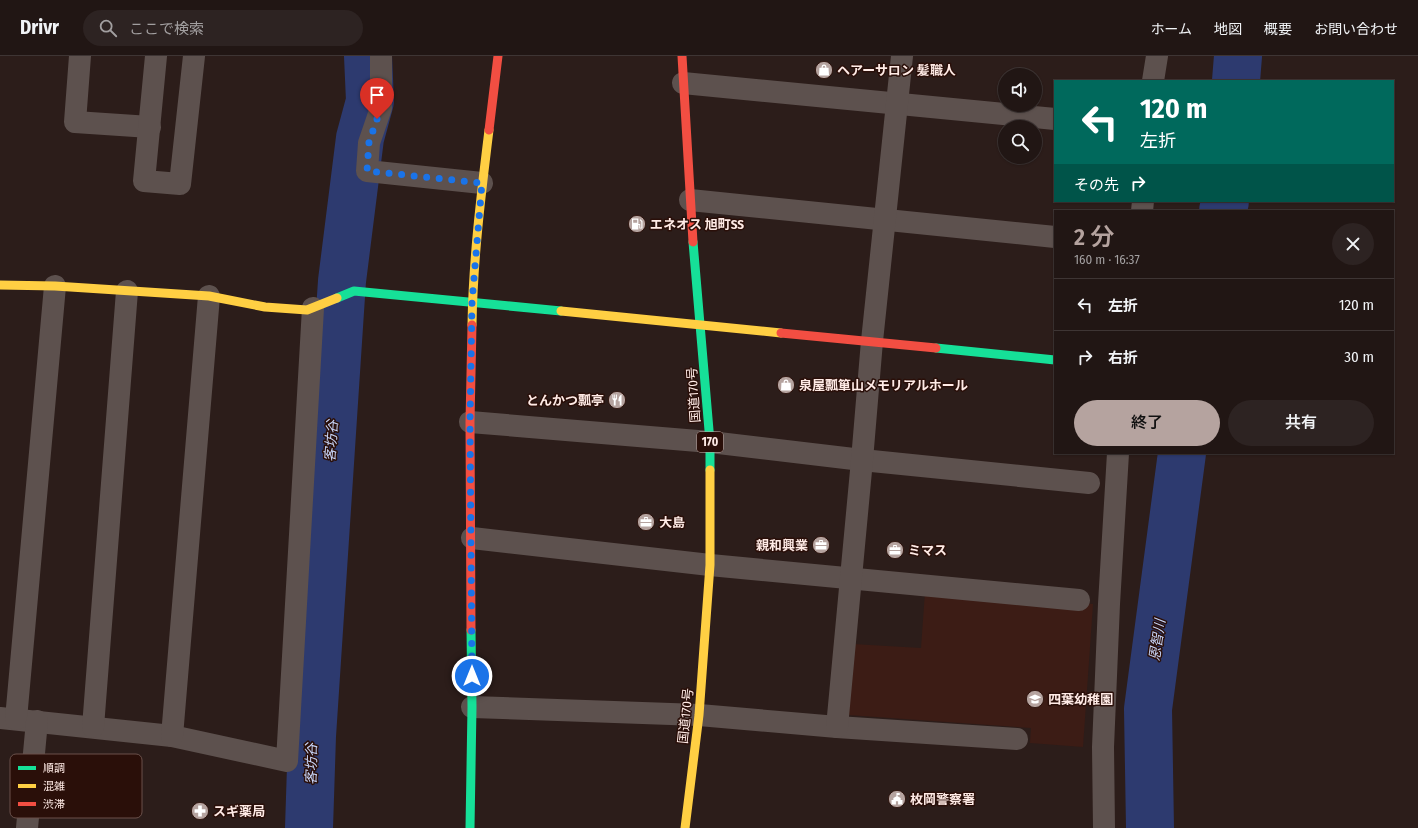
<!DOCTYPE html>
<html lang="ja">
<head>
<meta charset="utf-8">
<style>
  body { margin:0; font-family:"Fira Sans Condensed","Noto Sans JP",sans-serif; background:#2d2322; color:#f1f3f6; height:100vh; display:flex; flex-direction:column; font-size:15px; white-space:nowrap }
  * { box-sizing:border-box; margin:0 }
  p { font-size:13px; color:#a29fa0 }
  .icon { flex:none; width:22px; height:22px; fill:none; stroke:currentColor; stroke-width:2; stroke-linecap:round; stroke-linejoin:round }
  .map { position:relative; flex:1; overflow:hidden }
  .sheet { position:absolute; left:1054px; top:154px; width:340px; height:244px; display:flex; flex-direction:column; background:#211614; border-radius:0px; box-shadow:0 1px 3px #0004,0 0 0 1px #3e3534 }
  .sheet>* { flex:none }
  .banner { position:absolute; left:1054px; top:24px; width:340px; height:122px; border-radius:0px; box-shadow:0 1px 3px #0004,0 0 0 1px #3e3534; background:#00695c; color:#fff; overflow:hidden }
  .controls { position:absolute; left:998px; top:12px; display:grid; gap:8px }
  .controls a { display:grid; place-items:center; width:44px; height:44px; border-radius:50%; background:#211614; box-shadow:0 1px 3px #0004,0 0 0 1px #3e3534; font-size:20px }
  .pin { position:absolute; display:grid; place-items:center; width:34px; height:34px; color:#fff; margin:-41px -17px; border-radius:50% 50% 50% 0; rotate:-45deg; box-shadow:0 0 4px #0007 }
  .pin .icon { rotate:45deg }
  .me { position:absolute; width:44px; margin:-22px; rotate:0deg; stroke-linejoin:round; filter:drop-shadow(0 0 3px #0008) }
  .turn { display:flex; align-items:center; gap:14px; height:84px; padding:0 20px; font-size:18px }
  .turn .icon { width:52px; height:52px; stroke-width:2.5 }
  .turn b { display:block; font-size:28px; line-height:34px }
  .then { display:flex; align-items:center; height:38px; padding:0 20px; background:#0003; gap:8px; font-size:15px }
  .round { display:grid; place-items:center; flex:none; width:42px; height:42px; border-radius:21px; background:#2d2322 }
  .summary { display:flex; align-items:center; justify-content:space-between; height:68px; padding:0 20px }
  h1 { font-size:24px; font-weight:600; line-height:30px; color:#b5a39f }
  .primary-button { display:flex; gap:8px; margin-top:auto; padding:8px 20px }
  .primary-button a { flex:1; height:46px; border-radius:24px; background:#b5a39f; color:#111; font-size:16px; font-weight:600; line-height:46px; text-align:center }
  .primary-button a+a { background:#2d2322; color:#f1f3f6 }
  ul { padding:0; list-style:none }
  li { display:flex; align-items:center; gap:12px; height:52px; padding:0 20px; border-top:1px solid #3e3534 }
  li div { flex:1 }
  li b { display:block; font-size:15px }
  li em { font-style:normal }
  header { display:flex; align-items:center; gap:24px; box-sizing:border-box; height:56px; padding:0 20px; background:#211614; border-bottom:1px solid #3e3534 }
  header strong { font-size:19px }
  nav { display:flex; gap:22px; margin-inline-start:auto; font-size:14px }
  .search { width:280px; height:36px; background:#2d2322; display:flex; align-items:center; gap:10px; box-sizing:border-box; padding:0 14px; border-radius:22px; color:#a29fa0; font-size:15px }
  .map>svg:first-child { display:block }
  .built { fill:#3c1c15 }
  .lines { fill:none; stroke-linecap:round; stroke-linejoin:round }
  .river { stroke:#2d3a6f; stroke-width:48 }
  .street { stroke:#5d514e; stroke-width:22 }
  .fast { stroke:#16e098; stroke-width:9 }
  .slow { stroke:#ffcf43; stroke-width:9 }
  .jam { stroke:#f24e42; stroke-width:9 }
  .route { stroke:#1a73e8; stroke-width:7; stroke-dasharray:0 12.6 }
  .labels { text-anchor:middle; stroke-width:3; stroke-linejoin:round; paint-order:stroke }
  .shield { fill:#2a0f09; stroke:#bfa9a4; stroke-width:1 }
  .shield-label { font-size:12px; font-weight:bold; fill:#ffebe6 }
  .poi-label { font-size:13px; font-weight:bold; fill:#ffebe6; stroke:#2a0f09; text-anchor:start }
  .street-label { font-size:13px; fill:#ffebe6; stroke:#2a0f09 }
  .water-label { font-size:14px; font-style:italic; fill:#c8d5f9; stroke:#2a0f09 }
  .key { fill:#2a0f09; stroke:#6a514b; stroke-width:1 }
  .key-label { font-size:11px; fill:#ffebe6 }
</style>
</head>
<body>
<header>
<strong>Drivr</strong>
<div class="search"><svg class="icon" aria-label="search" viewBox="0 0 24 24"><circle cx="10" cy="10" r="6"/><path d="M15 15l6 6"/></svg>ここで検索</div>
<nav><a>ホーム</a><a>地図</a><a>概要</a><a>お問い合わせ</a></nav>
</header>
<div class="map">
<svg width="1418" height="772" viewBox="0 0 1418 772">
  <rect width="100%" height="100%" fill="#2c1d1a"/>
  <!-- built -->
  <polygon class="built" points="925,536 1093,548 1083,691 1030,687 1031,672 848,659 853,588 921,592"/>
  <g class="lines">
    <!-- river -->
    <g class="river">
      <polyline points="1236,25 1238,0"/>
      <polyline points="1223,155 1225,145"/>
      <polyline points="309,772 312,680 342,225 360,82 370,45 368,0"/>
      <polyline points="1150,772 1148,653 1182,397"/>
    </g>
    <!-- street -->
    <g class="street">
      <polyline points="80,0 75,66 150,71"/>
      <polyline points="156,0 144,125 180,128 194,0"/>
      <polyline points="381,0 381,52 369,87 367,115 482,127"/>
      <polyline points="1153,25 1157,0"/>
      <polyline points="683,27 1055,63"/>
      <polyline points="690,144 1055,181"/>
      <polyline points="1142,155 1143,145"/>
      <polyline points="470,366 710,386 862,404 1089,427"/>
      <polyline points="472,482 710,509 1079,544"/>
      <polyline points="472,651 699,659 837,671 1017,683"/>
      <polyline points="0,662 172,680 287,705 313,252"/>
      <polyline points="16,663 55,230"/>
      <polyline points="93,671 127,235"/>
      <polyline points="837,671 862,404 872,285 902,0"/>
      <polyline points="172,680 209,240"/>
      <polyline points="27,772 37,665"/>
      <polyline points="1104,772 1103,691 1109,548 1118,397"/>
    </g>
    <!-- fast -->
    <g class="fast">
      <polyline points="693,186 710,386 710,414"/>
      <polyline points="337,242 354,235 561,255"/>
      <polyline points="936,292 1055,304"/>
      <polyline points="470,772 472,651 471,574"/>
    </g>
    <!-- slow -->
    <g class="slow">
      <polyline points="0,229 55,230 209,240 265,251 307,254 337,242"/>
      <polyline points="561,255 781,277"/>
      <path d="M472,269C473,204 481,139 489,74"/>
      <polyline points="685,772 699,659 710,509 710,414"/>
    </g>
    <!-- jam -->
    <g class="jam">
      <polyline points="682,0 693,186"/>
      <polyline points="489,74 498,0"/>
      <polyline points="781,277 936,292"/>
      <polyline points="471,574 470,366 472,269"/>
    </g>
  </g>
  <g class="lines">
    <!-- route -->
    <polyline class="route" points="377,63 369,86 367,115 482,127 472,246 470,366 472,620"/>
  </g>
  <!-- icons -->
  <defs>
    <symbol id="shop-disc" viewBox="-11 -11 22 22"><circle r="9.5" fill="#b5a39f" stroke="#2a0f09"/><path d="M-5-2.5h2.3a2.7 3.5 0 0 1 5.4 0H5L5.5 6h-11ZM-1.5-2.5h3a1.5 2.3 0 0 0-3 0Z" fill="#fff"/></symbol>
    <symbol id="fuel-disc" viewBox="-11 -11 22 22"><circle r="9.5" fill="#b5a39f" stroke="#2a0f09"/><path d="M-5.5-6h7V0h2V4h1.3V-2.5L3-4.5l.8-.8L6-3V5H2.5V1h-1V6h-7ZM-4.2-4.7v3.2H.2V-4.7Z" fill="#fff"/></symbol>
    <symbol id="restaurant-disc" viewBox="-11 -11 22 22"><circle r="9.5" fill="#b5a39f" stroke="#2a0f09"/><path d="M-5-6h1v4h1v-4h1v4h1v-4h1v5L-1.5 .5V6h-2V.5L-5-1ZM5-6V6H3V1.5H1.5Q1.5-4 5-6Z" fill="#fff"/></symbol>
    <symbol id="office-disc" viewBox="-11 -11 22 22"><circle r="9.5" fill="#b5a39f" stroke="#2a0f09"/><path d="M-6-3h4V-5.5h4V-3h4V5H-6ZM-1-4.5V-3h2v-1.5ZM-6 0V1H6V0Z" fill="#fff"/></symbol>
    <symbol id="school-disc" viewBox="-11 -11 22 22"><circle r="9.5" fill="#b5a39f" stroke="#2a0f09"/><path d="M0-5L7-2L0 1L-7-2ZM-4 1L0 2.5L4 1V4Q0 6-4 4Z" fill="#fff"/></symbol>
    <symbol id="civic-disc" viewBox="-11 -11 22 22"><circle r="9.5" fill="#b5a39f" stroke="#2a0f09"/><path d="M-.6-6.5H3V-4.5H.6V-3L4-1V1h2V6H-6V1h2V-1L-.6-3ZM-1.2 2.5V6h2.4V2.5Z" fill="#fff"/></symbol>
    <symbol id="pharmacy-disc" viewBox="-11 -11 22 22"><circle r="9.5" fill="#b5a39f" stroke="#2a0f09"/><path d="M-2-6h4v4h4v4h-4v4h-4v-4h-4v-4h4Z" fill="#fff"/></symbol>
  </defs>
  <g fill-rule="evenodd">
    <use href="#shop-disc" x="814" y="4" width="20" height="20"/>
    <use href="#fuel-disc" x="627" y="158" width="20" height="20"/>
    <use href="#shop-disc" x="776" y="319" width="20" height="20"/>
    <use href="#restaurant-disc" x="607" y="334" width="20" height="20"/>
    <use href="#office-disc" x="636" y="456" width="20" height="20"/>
    <use href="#office-disc" x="811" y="479" width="20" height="20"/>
    <use href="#office-disc" x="885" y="484" width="20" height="20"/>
    <use href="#school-disc" x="1025" y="633" width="20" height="20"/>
    <use href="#civic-disc" x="887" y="733" width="20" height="20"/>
    <use href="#pharmacy-disc" x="190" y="745" width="20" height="20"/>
  </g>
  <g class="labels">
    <!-- shield labels -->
    <rect class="shield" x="697" y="376" width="26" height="20" rx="3"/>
    <g class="shield-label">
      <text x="710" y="390">170</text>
    </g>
    <!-- poi labels -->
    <g class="poi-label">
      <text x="837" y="19">ヘアーサロン 髪職人</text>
      <text x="650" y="173">エネオス 旭町SS</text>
      <text x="799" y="334">泉屋瓢箪山メモリアルホール</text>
      <text x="604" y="349" text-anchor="end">とんかつ瓢亭</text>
      <text x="659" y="471">大島</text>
      <text x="808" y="494" text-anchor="end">親和興業</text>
      <text x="908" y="499">ミマス</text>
      <text x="1048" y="648">四葉幼稚園</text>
      <text x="910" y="748">枚岡警察署</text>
      <text x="213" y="760">スギ薬局</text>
    </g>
    <!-- street labels -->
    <g class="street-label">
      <text transform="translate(693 339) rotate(-94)" y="5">国道170号</text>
      <text transform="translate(685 660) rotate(-84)" y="5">国道170号</text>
    </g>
    <!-- water labels -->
    <g class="water-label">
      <text transform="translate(331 385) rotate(-86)" y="5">客坊谷</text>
      <text transform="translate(1157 584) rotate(-82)" y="5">恩智川</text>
      <text transform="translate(311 708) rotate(-89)" y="5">客坊谷</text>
    </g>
  </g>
  <!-- legend -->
  <rect x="10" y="698" width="132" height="64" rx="6" class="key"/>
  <rect x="18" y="710" width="18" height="4" fill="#16e098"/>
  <rect x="18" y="728" width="18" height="4" fill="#ffcf43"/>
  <rect x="18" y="746" width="18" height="4" fill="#f24e42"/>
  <g class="key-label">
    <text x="43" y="716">順調</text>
    <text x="43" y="734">混雑</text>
    <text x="43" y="752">渋滞</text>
  </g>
</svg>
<div class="controls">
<a><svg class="icon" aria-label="sound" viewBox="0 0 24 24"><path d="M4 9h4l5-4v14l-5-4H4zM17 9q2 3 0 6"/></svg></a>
<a><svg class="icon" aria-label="search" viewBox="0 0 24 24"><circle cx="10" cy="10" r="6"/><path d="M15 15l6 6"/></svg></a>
</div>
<div class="pin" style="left:377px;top:63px;background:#d93025"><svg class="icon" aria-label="arrive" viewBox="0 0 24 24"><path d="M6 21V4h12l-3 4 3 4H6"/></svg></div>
<svg class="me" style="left:472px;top:620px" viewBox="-20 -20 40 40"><circle r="17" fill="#1a73e8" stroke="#fff" stroke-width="3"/><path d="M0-11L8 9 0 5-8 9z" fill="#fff"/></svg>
<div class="banner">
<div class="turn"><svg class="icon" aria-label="left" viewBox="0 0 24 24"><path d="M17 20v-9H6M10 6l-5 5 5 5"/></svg><div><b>120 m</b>左折</div></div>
<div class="then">その先<svg class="icon" aria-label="right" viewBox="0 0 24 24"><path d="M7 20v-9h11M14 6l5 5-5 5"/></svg></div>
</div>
<section class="sheet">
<div class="summary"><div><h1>2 分</h1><p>160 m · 16:37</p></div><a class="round"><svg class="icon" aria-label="close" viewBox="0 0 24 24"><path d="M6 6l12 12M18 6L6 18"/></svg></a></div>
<ul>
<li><svg class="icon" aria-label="left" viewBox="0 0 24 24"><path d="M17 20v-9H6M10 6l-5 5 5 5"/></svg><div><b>左折</b></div><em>120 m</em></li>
<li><svg class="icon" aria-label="right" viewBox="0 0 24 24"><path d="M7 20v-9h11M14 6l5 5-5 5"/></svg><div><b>右折</b></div><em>30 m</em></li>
</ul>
<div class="primary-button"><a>終了</a><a>共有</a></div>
</section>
</div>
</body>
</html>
